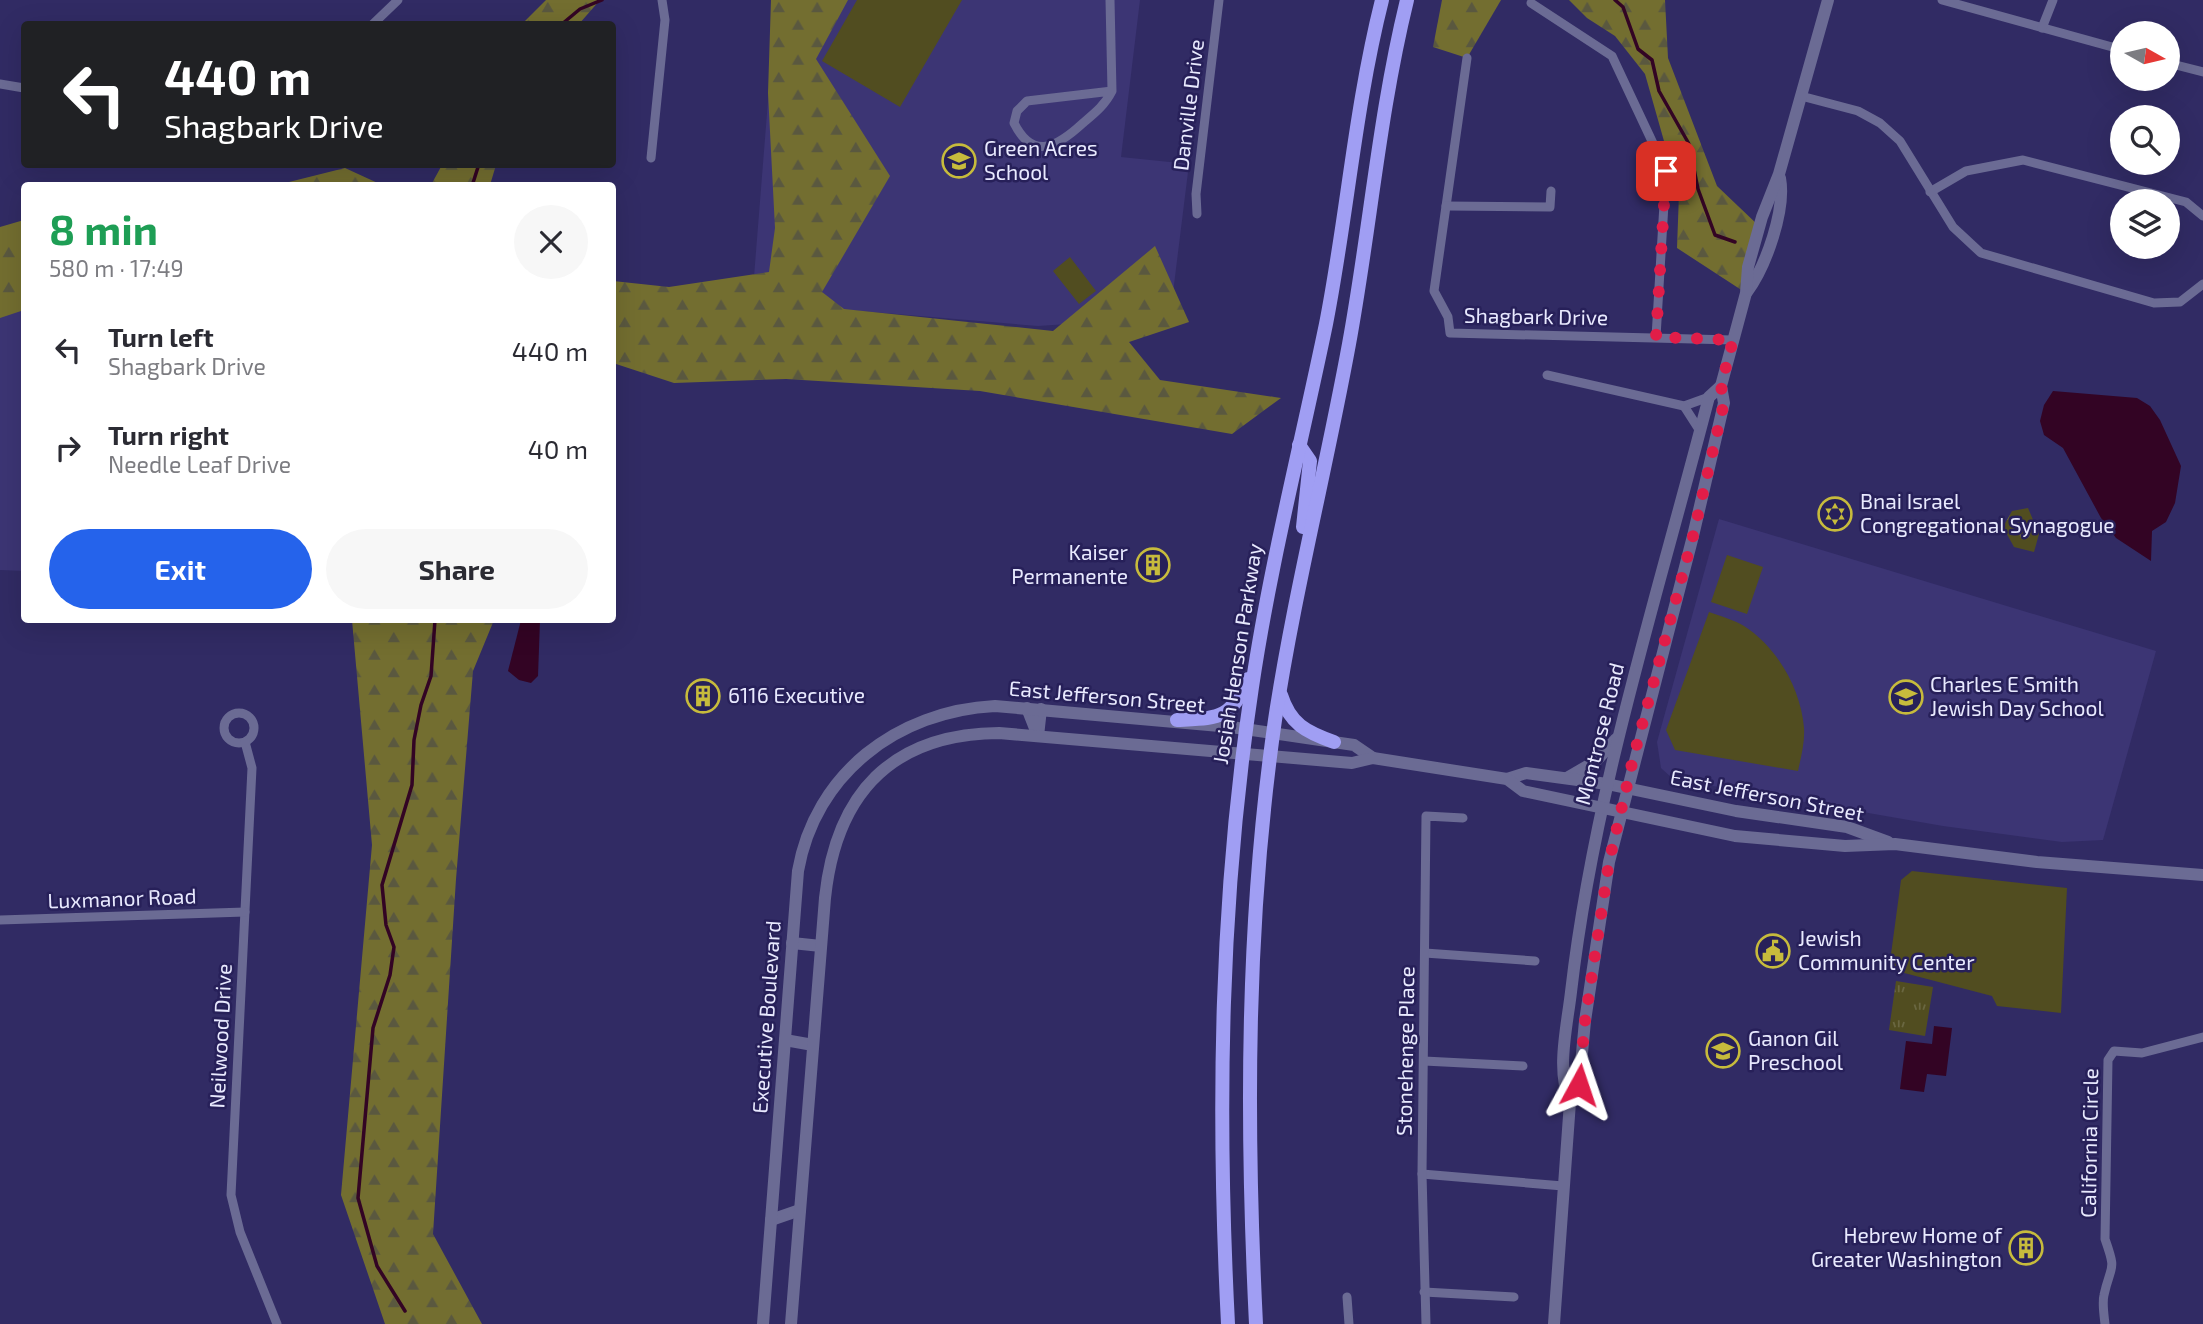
<!DOCTYPE html>
<html lang="en">
<head>
<meta charset="utf-8">
<style>
  body { margin:0; font-family:"Exo 2",sans-serif; background:#f7f7f7; color:#2b2b33; height:100vh; display:flex; flex-direction:column; font-size:26px; white-space:nowrap }
  * { box-sizing:border-box; margin:0 }
  p { font-size:23px; color:#7c7c81 }
  .icon { flex:none; width:38px; height:38px; fill:none; stroke:currentColor; stroke-width:2; stroke-linecap:round; stroke-linejoin:round }
  .map { position:relative; flex:1; overflow:hidden }
  .details { position:absolute; left:21px; top:182px; width:595px; height:441px; display:flex; flex-direction:column; background:#fff; border-radius:7px; box-shadow:0 7px 28px #0002 }
  .details>* { flex:none }
  .hud { position:absolute; left:21px; top:21px; width:595px; height:147px; border-radius:7px; box-shadow:0 7px 28px #0002; background:#202124; color:#fff; overflow:hidden }
  .needle { width:46px; rotate:98deg }
  .fabs { position:absolute; left:2110px; top:21px; display:grid; gap:14px }
  .fabs a { display:grid; place-items:center; width:70px; height:70px; border-radius:50%; background:#fff; box-shadow:0 7px 28px #0002; font-size:35px }
  .pin { position:absolute; display:grid; place-items:center; width:60px; height:60px; color:#fff; margin:-30px; border-radius:14px; box-shadow:0 4px 10px #0006 }
  .me { position:absolute; width:77px; margin:-38px; rotate:5deg; stroke-linejoin:round; filter:drop-shadow(0 0 5px #0008) }
  .turn { display:flex; align-items:center; gap:24px; height:147px; padding:0 28px; font-size:32px }
  .turn .icon { width:91px; height:91px; stroke-width:2.5 }
  .turn b { display:block; font-size:49px; line-height:60px }
  .round { display:grid; place-items:center; flex:none; width:74px; height:74px; border-radius:37px; background:#f7f7f7 }
  .headline { display:flex; align-items:center; justify-content:space-between; height:119px; padding:0 28px }
  h1 { font-size:42px; font-weight:700; line-height:52px; color:#1e9e55 }
  .action { display:flex; gap:14px; margin-top:auto; padding:14px 28px }
  .action a { flex:1; height:80px; border-radius:42px; background:#2563eb; color:#fff; font-size:28px; font-weight:700; line-height:80px; text-align:center }
  .action a+a { background:#f7f7f7; color:#2b2b33 }
  ul { padding:0; list-style:none }
  li { display:flex; align-items:center; gap:21px; height:98px; padding:0 28px }
  li div { flex:1 }
  li b { display:block; font-size:26px }
  li em { font-style:normal }
  .map>svg:first-child { display:block }
  .built { fill:#3c3574 }
  .forest { fill:url(#forest-firs) }
  .park { fill:url(#park-tufts) }
  .pitch { fill:#514d20 }
  .water { fill:#330424 }
  .lines { fill:none; stroke-linecap:round; stroke-linejoin:round }
  .stream { stroke:#330424; stroke-width:3.5 }
  .minor { stroke:#6b6b94; stroke-width:9 }
  .tertiary { stroke:#6b6b94; stroke-width:12 }
  .primary { stroke:#a09ef3; stroke-width:14 }
  .route { stroke:#e11d48; stroke-width:12; stroke-dasharray:0 21.6 }
  .labels { text-anchor:middle; stroke-width:5; stroke-linejoin:round; paint-order:stroke }
  .street-label { font-size:21px; fill:#e8e9fe; stroke:#272059 }
  .poi-label { font-size:21px; fill:#e8e9fe; stroke:#272059; text-anchor:start }
</style>
</head>
<body>
<div class="map">
<svg width="2203" height="1324" viewBox="0 0 2203 1324">
  <defs>
    <pattern id="forest-firs" width="22" height="20" patternUnits="userSpaceOnUse" patternTransform="scale(1.75)"><rect width="22" height="20" fill="#736e30"/><path d="M5 1l3.5 6h-7zM16 11l3.5 6h-7z" fill="#5a583f"/></pattern>
    <pattern id="park-tufts" width="24" height="20" patternUnits="userSpaceOnUse" patternTransform="scale(1.75)"><rect width="24" height="20" fill="#514d20"/><path d="M3 7l-1-3M5 7V3M7 7l1-3M15 17l-1-3M17 17v-4M19 17l1-3" fill="none" stroke="#6a6741"/></pattern>
  </defs>
  <rect width="100%" height="100%" fill="#312b64"/>
  <!-- built -->
  <g class="built">
    <polygon points="776,0 1140,0 1121,157 1189,164 1170,317 1038,326 752,302"/>
    <polygon points="24,253 24,571 0,570 0,257"/>
    <polygon points="1719,519 2156,651 2103,840 2062,842 1943,826 1673,779 1661,768 1657,742"/>
  </g>
  <!-- forest -->
  <g class="forest">
    <polygon points="546,0 600,0 579,24 522,24"/>
    <polygon points="771,0 848,0 816,59 890,176 822,292 844,309 1053,331 1155,246 1189,322 1129,342 1160,380 1281,398 1232,434 980,391 786,379 674,383 613,363 613,281 669,287 769,272 775,228 768,93"/>
    <polygon points="1442,0 1501,0 1467,58 1433,47"/>
    <polygon points="1569,0 1665,0 1668,58 1717,186 1759,226 1746,293 1677,248 1679,194 1645,74 1615,36 1587,18"/>
    <polygon points="442,165 442,164 496,165 490,185 431,185"/>
    <polygon points="345,168 382,185 277,185"/>
    <polygon points="24,220 24,310 0,318 0,227"/>
    <polygon points="352,620 494,620 473,671 456,879 433,1234 482,1324 385,1324 341,1195 372,845"/>
  </g>
  <!-- park -->
  <g class="park">
    <polygon points="2028,508 2039,534 2034,552 2014,547 2003,527 2012,511"/>
    <polygon points="1896,981 1933,987 1925,1036 1889,1030"/>
  </g>
  <!-- pitch -->
  <g class="pitch">
    <polygon points="857,0 962,0 900,107 822,61"/>
    <polygon points="1070,257 1096,291 1079,304 1053,271"/>
    <polygon points="1727,555 1763,567 1747,614 1711,602"/>
    <path d="M1709,612C1720,616 1734,620 1744,626C1777,647 1801,689 1804,728C1805,742 1801,757 1798,771L1675,750L1666,730Z"/>
    <polygon points="1912,871 2067,888 2061,1013 1997,1006 1992,996 1889,969 1901,880"/>
  </g>
  <!-- water -->
  <g class="water">
    <polygon points="2053,391 2137,398 2150,406 2160,420 2181,466 2175,503 2166,522 2152,531 2151,561 2116,538 2101,518 2063,448 2044,435 2040,421 2044,405"/>
    <polygon points="521,620 540,620 538,676 531,683 519,680 508,671"/>
    <polygon points="1934,1026 1952,1028 1946,1076 1927,1074 1924,1092 1900,1089 1906,1041 1932,1044"/>
  </g>
  <g class="lines">
    <!-- stream -->
    <g class="stream">
      <polyline points="1615,0 1623,7 1638,49 1652,60 1659,91 1689,144 1698,189 1715,235 1735,242"/>
      <polyline points="562,24 580,9 602,0"/>
      <polyline points="472,186 479,164"/>
      <polyline points="405,1311 377,1266 358,1198 373,1028 390,975 394,947 386,925 382,885 412,785 414,740 421,705 431,676 435,620"/>
    </g>
    <!-- minor -->
    <g class="minor">
      <path d="M1110,0L1112,91C1105,105 1095,113 1083,123C1057,147 1033,161 1014,123L1017,111L1027,101L1112,91"/>
      <polyline points="1942,0 2123,50"/>
      <polyline points="1531,3 1612,56 1666,171 1656,337"/>
      <polyline points="373,24 398,0"/>
      <polyline points="2042,28 2053,0"/>
      <polyline points="1467,58 1434,291 1448,317 1450,333 1733,340"/>
      <polyline points="2168,63 2203,72"/>
      <polyline points="0,84 24,88"/>
      <polyline points="1801,96 1858,111 1880,123 1900,141 1953,227 1981,253 2154,303 2180,302 2203,284"/>
      <polyline points="651,158 665,20 662,0"/>
      <polyline points="1930,192 1966,171 2023,160 2186,202 2203,216"/>
      <polyline points="1446,206 1550,207 1551,191"/>
      <polyline points="1197,214 1196,194 1219,0"/>
      <polyline points="1547,375 1684,406 1709,397"/>
      <polyline points="1684,406 1700,431"/>
      <circle cx="239" cy="728" r="15"/>
      <polyline points="245,742 252,768 231,1195 240,1232 277,1324"/>
      <polyline points="0,920 245,912"/>
      <polyline points="1425,953 1535,961"/>
      <polyline points="1424,1061 1523,1066"/>
      <polyline points="1422,1174 1563,1186"/>
      <polyline points="1424,1292 1514,1297"/>
      <polyline points="1347,1297 1349,1324"/>
      <polyline points="1426,1324 1422,1174 1426,816 1463,818"/>
      <path d="M2105,1324C2104,1315 2102,1303 2104,1295C2111,1263 2117,1273 2105,1239L2108,1060L2114,1051L2142,1053L2203,1037"/>
    </g>
    <!-- tertiary -->
    <g class="tertiary">
      <path d="M1747,292C1766,266 1786,210 1780,178"/>
      <polyline points="1027,708 1038,736 1041,709"/>
      <polyline points="1567,778 1596,761 1616,739"/>
      <polyline points="1507,779 1526,773 1607,784 1736,811 1847,827 1888,842"/>
      <polyline points="792,943 821,946"/>
      <polyline points="785,1040 813,1045"/>
      <path d="M1570,1102C1556,1070 1567,1027 1571,992C1593,801 1651,617 1700,431L1709,397L1721,386"/>
      <polyline points="771,1220 800,1210"/>
      <path d="M763,1324L798,871C815,774 897,711 995,706L1231,727L1354,745L1373,758"/>
      <path d="M791,1324L825,898C836,794 891,734 999,733L1352,763L1373,758L1507,779L1523,791L1735,836L1845,846L1895,844L2037,862L2203,875"/>
      <polyline points="1554,1324 1570,1102 1579,1085 1585,1021 1609,862 1693,536 1724,403 1721,386 1746,293 1748,267 1762,217 1779,174 1828,0"/>
    </g>
    <!-- primary -->
    <g class="primary">
      <polyline points="1299,445 1310,461 1303,527"/>
      <path d="M1281,695C1290,724 1306,732 1334,742"/>
      <path d="M1177,720C1219,718 1230,720 1248,679"/>
      <path d="M1228,1324C1217,1109 1220,900 1252,687C1270,565 1301,445 1326,324C1347,217 1355,107 1382,0"/>
      <path d="M1256,1324C1246,1123 1246,920 1275,720C1294,594 1326,470 1349,344C1370,230 1379,114 1407,0"/>
    </g>
  </g>
  <g class="lines">
    <!-- route -->
    <polyline class="route" points="1579,1085 1585,1021 1609,862 1634,755 1693,536 1724,403 1721,386 1733,340 1656,337 1666,171"/>
  </g>
  <!-- icons -->
  <defs>
    <symbol id="school-ring" viewBox="-11 -11 22 22"><circle r="9.5" fill="#272059" stroke="#c7bb3c" stroke-width="1.5"/><path d="M0-5L7-2L0 1L-7-2ZM-4 1L0 2.5L4 1V4Q0 6-4 4Z" fill="#c7bb3c"/></symbol>
    <symbol id="synagogue-ring" viewBox="-11 -11 22 22"><circle r="9.5" fill="#272059" stroke="#c7bb3c" stroke-width="1.5"/><path d="M0-6.5L5.6 3.2H-5.6ZM0 6.5L5.6-3.2H-5.6Z" fill="#c7bb3c"/></symbol>
    <symbol id="building-ring" viewBox="-11 -11 22 22"><circle r="9.5" fill="#272059" stroke="#c7bb3c" stroke-width="1.5"/><path d="M-4-6H4V6H1V3H-1V6H-4ZM-2.5-4.3h1.7v1.8h-1.7ZM.8-4.3h1.7v1.8H.8ZM-2.5-1h1.7V.8h-1.7ZM.8-1h1.7V.8H.8Z" fill="#c7bb3c"/></symbol>
    <symbol id="civic-ring" viewBox="-11 -11 22 22"><circle r="9.5" fill="#272059" stroke="#c7bb3c" stroke-width="1.5"/><path d="M-.6-6.5H3V-4.5H.6V-3L4-1V1h2V6H-6V1h2V-1L-.6-3ZM-1.2 2.5V6h2.4V2.5Z" fill="#c7bb3c"/></symbol>
  </defs>
  <g fill-rule="evenodd">
    <use href="#school-ring" x="940" y="142" width="38" height="38"/>
    <use href="#synagogue-ring" x="1816" y="495" width="38" height="38"/>
    <use href="#building-ring" x="1134" y="546" width="38" height="38"/>
    <use href="#building-ring" x="684" y="677" width="38" height="38"/>
    <use href="#school-ring" x="1887" y="678" width="38" height="38"/>
    <use href="#civic-ring" x="1754" y="932" width="38" height="38"/>
    <use href="#school-ring" x="1704" y="1032" width="38" height="38"/>
    <use href="#building-ring" x="2007" y="1229" width="38" height="38"/>
  </g>
  <g class="labels">
    <!-- street labels -->
    <g class="street-label">
      <text transform="translate(1189 105) rotate(-83)" y="7">Danville Drive</text>
      <text transform="translate(1536 317) rotate(1)" y="7">Shagbark Drive</text>
      <text transform="translate(1238 654) rotate(-81)" y="7">Josiah Henson Parkway</text>
      <text transform="translate(1107 697) rotate(5)" y="7">East Jefferson Street</text>
      <text transform="translate(1600 734) rotate(-76)" y="7">Montrose Road</text>
      <text transform="translate(1767 796) rotate(11)" y="7">East Jefferson Street</text>
      <text transform="translate(122 899) rotate(-2)" y="7">Luxmanor Road</text>
      <text transform="translate(767 1017) rotate(-86)" y="7">Executive Boulevard</text>
      <text transform="translate(221 1036) rotate(-87)" y="7">Neilwood Drive</text>
      <text transform="translate(1406 1051) rotate(-89)" y="7">Stonehenge Place</text>
      <text transform="translate(2090 1143) rotate(-89)" y="7">California Circle</text>
    </g>
    <!-- poi labels -->
    <g class="poi-label">
      <text x="984" y="156">Green Acres<tspan x="984" dy="24">School</tspan></text>
      <text x="1860" y="509">Bnai Israel<tspan x="1860" dy="24">Congregational Synagogue</tspan></text>
      <text x="1128" y="560" text-anchor="end">Kaiser<tspan x="1128" dy="24">Permanente</tspan></text>
      <text x="1930" y="692">Charles E Smith<tspan x="1930" dy="24">Jewish Day School</tspan></text>
      <text x="728" y="703">6116 Executive</text>
      <text x="1798" y="946">Jewish<tspan x="1798" dy="24">Community Center</tspan></text>
      <text x="1748" y="1046">Ganon Gil<tspan x="1748" dy="24">Preschool</tspan></text>
      <text x="2002" y="1243" text-anchor="end">Hebrew Home of<tspan x="2002" dy="24">Greater Washington</tspan></text>
    </g>
  </g>
</svg>
<div class="fabs">
<a><svg class="needle" viewBox="-14 -14 28 28"><path d="M0-13l5 13h-10z" fill="#e53935"/><path d="M0 13l5-13h-10z" fill="#7c7c81"/></svg></a>
<a><svg class="icon" aria-label="search" viewBox="0 0 24 24"><circle cx="10" cy="10" r="6"/><path d="M15 15l6 6"/></svg></a>
<a><svg class="icon" aria-label="layers" viewBox="0 0 24 24"><path d="M12 4l9 5-9 5-9-5zM3 14l9 5 9-5"/></svg></a>
</div>
<div class="pin" style="left:1666px;top:171px;background:#d93025"><svg class="icon" aria-label="arrive" viewBox="0 0 24 24"><path d="M6 21V4h12l-3 4 3 4H6"/></svg></div>
<svg class="me" style="left:1579px;top:1085px" viewBox="-20 -20 40 40"><path d="M0-17L14 15 0 8-14 15z" fill="#e11d48" stroke="#fff" stroke-width="4"/></svg>
<div class="hud">
<div class="turn"><svg class="icon" aria-label="left" viewBox="0 0 24 24"><path d="M17 20v-9H6M10 6l-5 5 5 5"/></svg><div><b>440 m</b>Shagbark Drive</div></div>
</div>
<section class="details">
<div class="headline"><div><h1>8 min</h1><p>580 m · 17:49</p></div><a class="round"><svg class="icon" aria-label="close" viewBox="0 0 24 24"><path d="M6 6l12 12M18 6L6 18"/></svg></a></div>
<ul>
<li><svg class="icon" aria-label="left" viewBox="0 0 24 24"><path d="M17 20v-9H6M10 6l-5 5 5 5"/></svg><div><b>Turn left</b><p>Shagbark Drive</p></div><em>440 m</em></li>
<li><svg class="icon" aria-label="right" viewBox="0 0 24 24"><path d="M7 20v-9h11M14 6l5 5-5 5"/></svg><div><b>Turn right</b><p>Needle Leaf Drive</p></div><em>40 m</em></li>
</ul>
<div class="action"><a>Exit</a><a>Share</a></div>
</section>
</div>
</body>
</html>
